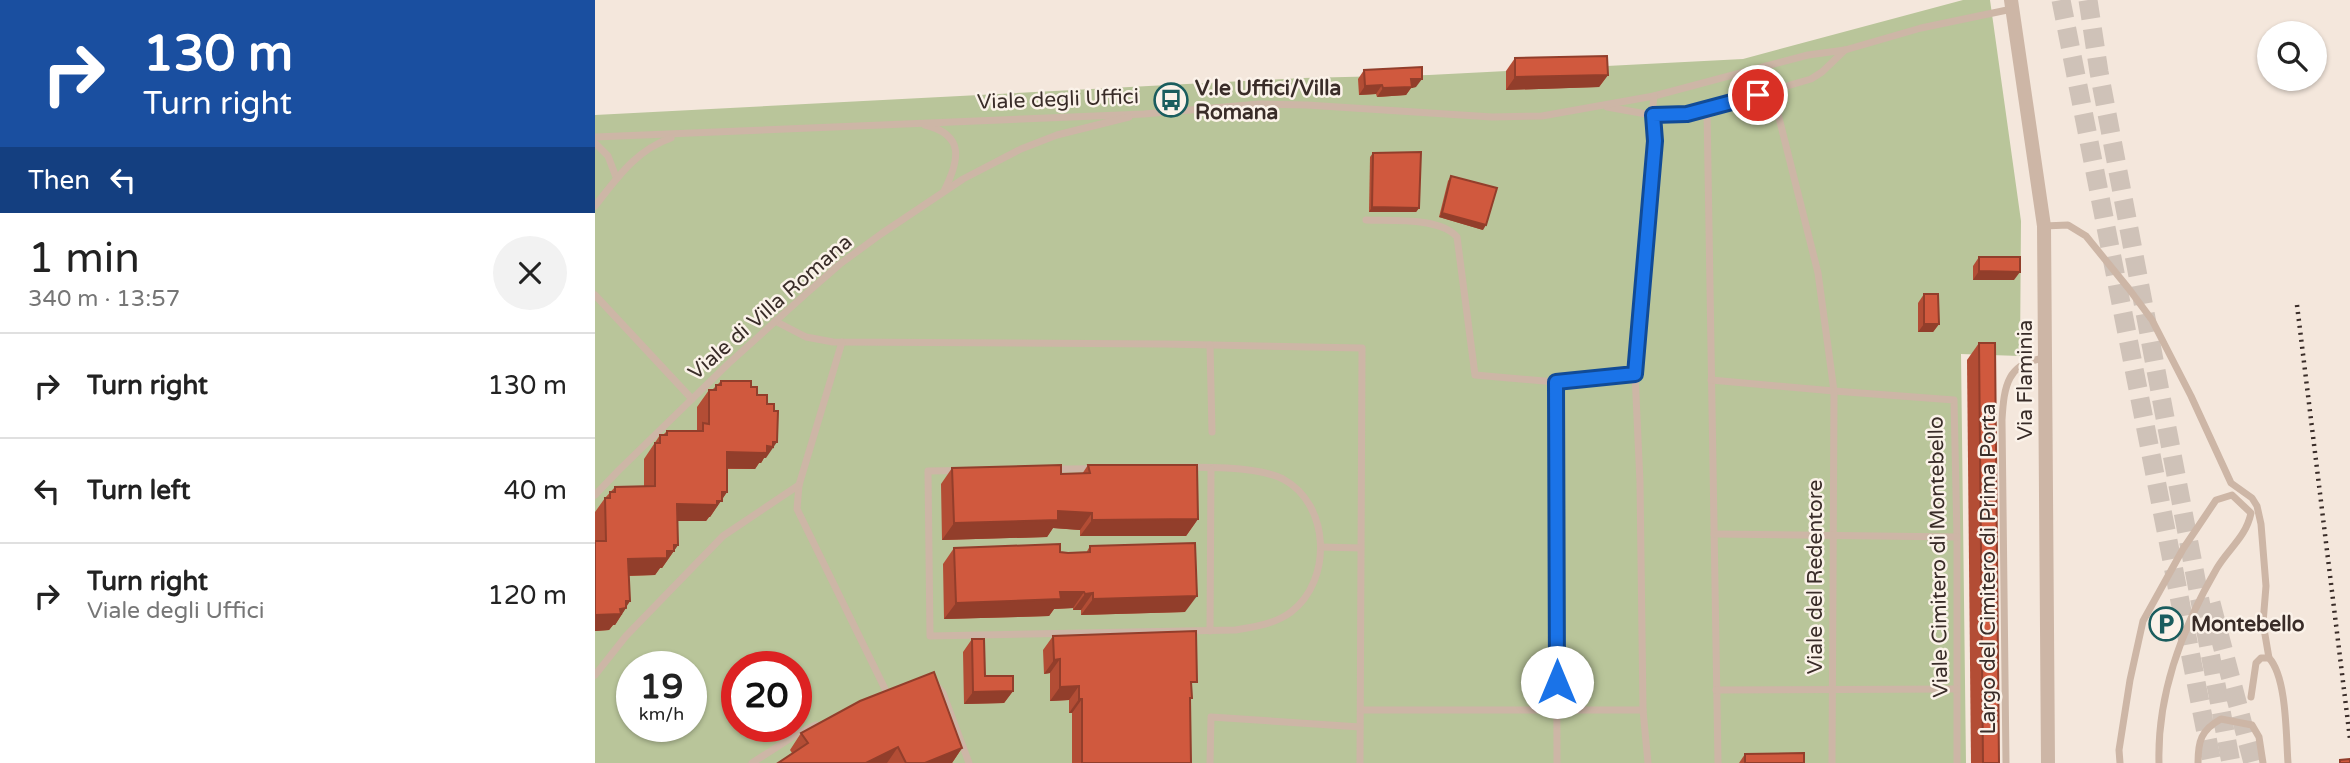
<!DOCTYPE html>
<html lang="en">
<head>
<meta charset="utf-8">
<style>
  body { margin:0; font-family:"Varela Round",sans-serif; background:#f2f2f2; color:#222; height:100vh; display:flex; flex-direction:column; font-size:26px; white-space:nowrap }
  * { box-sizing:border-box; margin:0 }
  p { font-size:23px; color:#767676 }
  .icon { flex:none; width:38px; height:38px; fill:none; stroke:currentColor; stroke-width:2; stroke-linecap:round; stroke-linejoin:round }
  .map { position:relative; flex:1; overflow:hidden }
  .details { display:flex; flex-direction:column; background:#fff; width:595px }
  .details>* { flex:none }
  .guide { background:#1a4fa0; color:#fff; overflow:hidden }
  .buttons { position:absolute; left:1662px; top:21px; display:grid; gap:14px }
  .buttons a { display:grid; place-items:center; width:70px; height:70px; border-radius:50%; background:#fff; box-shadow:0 2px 5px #0004; font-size:35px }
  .speed { position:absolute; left:21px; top:651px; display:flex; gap:14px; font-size:35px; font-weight:700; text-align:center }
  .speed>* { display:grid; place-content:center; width:91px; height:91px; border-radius:50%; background:#fff; box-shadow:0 2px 5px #0004; line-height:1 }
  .speed small { font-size:18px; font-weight:400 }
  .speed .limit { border:10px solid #d22; background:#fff; color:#111 }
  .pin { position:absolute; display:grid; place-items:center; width:60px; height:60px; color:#fff; margin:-30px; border:4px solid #fff; border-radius:50%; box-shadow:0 2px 7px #0007 }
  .me { position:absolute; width:77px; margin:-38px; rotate:0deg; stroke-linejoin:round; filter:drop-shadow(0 0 5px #0008) }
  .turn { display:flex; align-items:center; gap:24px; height:147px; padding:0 28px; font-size:32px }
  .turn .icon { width:91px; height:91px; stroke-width:2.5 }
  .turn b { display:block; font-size:49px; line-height:60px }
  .then { display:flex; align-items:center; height:66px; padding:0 28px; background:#0003; gap:14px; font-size:26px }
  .round { display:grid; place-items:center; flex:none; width:74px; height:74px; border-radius:37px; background:#f2f2f2 }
  .head { display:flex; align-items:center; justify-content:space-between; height:119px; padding:0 28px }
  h1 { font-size:42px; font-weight:600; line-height:52px }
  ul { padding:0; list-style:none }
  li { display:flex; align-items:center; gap:21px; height:105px; padding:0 28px; border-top:2px solid #e0e0e0 }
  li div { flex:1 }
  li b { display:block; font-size:26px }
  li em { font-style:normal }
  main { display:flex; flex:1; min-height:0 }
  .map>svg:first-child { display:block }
  .green { fill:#b9c59a; fill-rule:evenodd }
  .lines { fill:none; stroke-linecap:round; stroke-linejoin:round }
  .trunk-tunnel { stroke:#cfc2b8; stroke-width:19; stroke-dasharray:19 10; stroke-linecap:butt }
  .service { stroke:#cdb6a6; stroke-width:7 }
  .minor { stroke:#cdb6a6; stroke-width:14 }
  .rail { stroke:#392c28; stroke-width:4.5; stroke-dasharray:2 5; stroke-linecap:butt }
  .wall { fill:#b34d35 }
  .shaded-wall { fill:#923e2b }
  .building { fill:#d0593e; stroke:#923e2b; stroke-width:2 }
  .route-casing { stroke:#114b97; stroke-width:18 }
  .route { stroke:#1a73e8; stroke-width:12 }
  .labels { text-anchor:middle; stroke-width:5; stroke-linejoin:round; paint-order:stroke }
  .poi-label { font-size:21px; font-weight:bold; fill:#392c28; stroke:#fbf2e9; text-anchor:start }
  .street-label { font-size:21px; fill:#392c28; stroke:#fbf2e9 }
</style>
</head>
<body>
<main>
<section class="details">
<div class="guide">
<div class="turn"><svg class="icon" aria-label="right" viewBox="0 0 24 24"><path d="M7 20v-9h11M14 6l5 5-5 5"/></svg><div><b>130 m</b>Turn right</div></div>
<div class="then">Then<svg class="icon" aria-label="left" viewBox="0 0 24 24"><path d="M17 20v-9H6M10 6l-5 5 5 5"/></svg></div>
</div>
<div class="head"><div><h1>1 min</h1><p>340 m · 13:57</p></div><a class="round"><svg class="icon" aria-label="close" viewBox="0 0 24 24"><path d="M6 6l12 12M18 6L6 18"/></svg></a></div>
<ul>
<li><svg class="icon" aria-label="right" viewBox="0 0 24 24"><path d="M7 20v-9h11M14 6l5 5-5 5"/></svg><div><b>Turn right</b></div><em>130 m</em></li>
<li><svg class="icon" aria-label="left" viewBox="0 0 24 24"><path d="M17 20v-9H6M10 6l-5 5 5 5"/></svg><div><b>Turn left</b></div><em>40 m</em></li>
<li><svg class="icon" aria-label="right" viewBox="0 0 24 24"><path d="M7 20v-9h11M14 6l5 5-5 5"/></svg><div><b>Turn right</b><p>Viale degli Uffici</p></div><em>120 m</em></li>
</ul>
</section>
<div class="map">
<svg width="1755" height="763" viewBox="0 0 1755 763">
  <rect width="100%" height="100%" fill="#f4e7dc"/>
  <!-- green -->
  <path class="green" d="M1368,0H1395L1426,221L1425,356L1366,354L1371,763H0V115L708,78L834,75L1148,59ZM37,667H96V726H37ZM142,667H201V726H142Z"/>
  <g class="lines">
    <!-- trunk-tunnel -->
    <g class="trunk-tunnel">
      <polyline points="1466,0 1617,763"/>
      <polyline points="1493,0 1504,72 1636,763"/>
      <polyline points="1616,603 1658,763"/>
    </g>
    <!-- service -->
    <g class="service">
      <polyline points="1171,66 1223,273 1239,391 1359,400 1362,537 1362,763"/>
      <polyline points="1012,107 1057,115 1092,115 1216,79 1227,72 1250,50"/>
      <polyline points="1112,109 1123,763"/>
      <path d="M330,125C371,135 364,161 349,191"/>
      <polyline points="0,137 549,114 664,104 712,105 897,117 947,116 1059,96 1213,55 1250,50 1326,28 1417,9"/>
      <polyline points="0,143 13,156 21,177"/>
      <path d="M0,206C22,178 41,150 76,138"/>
      <path d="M771,220C796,221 845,217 862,237L880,375L961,382L1040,374"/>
      <polyline points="1449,226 1473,225 1491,236 1534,289 1557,320 1596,396 1636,483 1657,498 1662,506 1666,524 1671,586 1668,623 1674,658"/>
      <polyline points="0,295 97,399"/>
      <polyline points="180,321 211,337 238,342 569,344 767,348 765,763"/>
      <polyline points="247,342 204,485 202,509 292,693"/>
      <polyline points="615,345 617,432"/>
      <polyline points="1116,380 1239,391 1237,763"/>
      <polyline points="961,382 962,763"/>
      <path d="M544,468C581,468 656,463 688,479C735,504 738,580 696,612C680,624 659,627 640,630L335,636L333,471Z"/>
      <polyline points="0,495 24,470 133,364 213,292 245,264 286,234 368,179 426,149 462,135 534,117"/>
      <polyline points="1119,534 1362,537"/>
      <polyline points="726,547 766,548"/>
      <polyline points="615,631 616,469"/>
      <polyline points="0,675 31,636 128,536 204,485"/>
      <polyline points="338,681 348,693 374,763"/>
      <polyline points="1121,690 1362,689"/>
      <path d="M1656,697L1661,663L1666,658H1674C1692,677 1691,737 1693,763"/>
      <polyline points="766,710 1048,710"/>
      <polyline points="157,763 202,734 221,725"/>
      <polyline points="615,763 616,717 765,727"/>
      <polyline points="1053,763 1048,710 1045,482 1040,374 1060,141 1057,115 1059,96"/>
      <path d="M1411,763L1407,420C1409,386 1412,362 1451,358"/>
      <path d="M1525,763L1524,750L1535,680L1548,621L1588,549L1621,500L1637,495L1656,513C1651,537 1634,548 1622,568C1587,628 1562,693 1564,763"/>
      <path d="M1603,763C1603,741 1606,730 1626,719L1657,725L1664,737L1668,763"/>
    </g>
    <!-- minor -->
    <polyline class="minor" points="1416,0 1449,226 1453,763"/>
    <!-- rail -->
    <polyline class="rail" points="1702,305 1755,739"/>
  </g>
  <!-- wall -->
  <g class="wall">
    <polygon points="920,58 1013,75 1004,87 911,90 911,71"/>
    <polygon points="769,70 821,87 816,88 811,95 782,97 781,94 764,95 763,79"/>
    <polygon points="778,153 824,208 821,212 774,212 775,157"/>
    <polygon points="856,176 888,230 844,217 853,181"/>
    <polygon points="1384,257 1419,280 1378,280 1378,266"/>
    <polygon points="1329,294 1344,324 1338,332 1323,332 1323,303"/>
    <polygon points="1384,343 1404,763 1376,763 1372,360"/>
    <polygon points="126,381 156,387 162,395 171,458 169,458 166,463 164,463 160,469 132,469 132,492 115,517 114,517 111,521 83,521 83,545 67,568 65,568 60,575 34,576 35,601 20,625 18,625 14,630 0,631 0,512 10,498 20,487 49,487 49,459 65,435 68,435 72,431 102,431 102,407 114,390 117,390"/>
    <polygon points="493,465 603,519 591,536 485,536 485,530 458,528 452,537 347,540 346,484 357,468 466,474 487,474"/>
    <polygon points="495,546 590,612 486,615 486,610 478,610 478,608 459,609 454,616 349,619 348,564 359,548 473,553 491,553"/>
    <polygon points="458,636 597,690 597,698 595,700 596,763 477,763 477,713 474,713 474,700 455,701 455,673 449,674 448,650"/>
    <polygon points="377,639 390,676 418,691 409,703 369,704 368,652"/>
    <polygon points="206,733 367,748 357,763 183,763 197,753 195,750"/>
    <polygon points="1150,754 1209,763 1144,763"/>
  </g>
  <!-- shaded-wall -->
  <g class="shaded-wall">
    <polygon points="1013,75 1004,87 911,90 920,77"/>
    <polygon points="816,79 827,79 821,87 816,88 811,95 782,97 788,88"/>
    <polygon points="787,85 781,94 764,95 770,86"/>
    <polygon points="777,207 824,208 821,212 774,212"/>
    <polygon points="847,213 891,225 888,230 844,217"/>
    <polygon points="1384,271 1425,272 1419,280 1378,280"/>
    <polygon points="1329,324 1344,324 1338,332 1323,332"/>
    <polygon points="178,442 182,442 171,458 169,458 166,463 164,463 160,469 120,468 132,452 172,446"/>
    <polygon points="127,492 132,492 115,517 114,517 111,521 71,521 82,504"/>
    <polygon points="463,511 497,513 485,530 458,528 452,537 347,540 359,523"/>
    <polygon points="603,519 591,536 485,536 497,520"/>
    <polygon points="79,545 83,545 67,568 65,568 60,575 21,576 33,559 72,551"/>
    <polygon points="465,592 489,592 478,608 459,609 454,616 349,619 361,603"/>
    <polygon points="498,593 486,610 478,610 490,594"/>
    <polygon points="602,596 590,612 486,615 498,599"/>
    <polygon points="31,601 35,601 30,608 31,608 20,625 18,625 14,630 0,631 0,615"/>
    <polygon points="465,659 455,673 449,674 459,660"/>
    <polygon points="484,686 474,700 455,701 465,687"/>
    <polygon points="418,691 409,703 369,704 378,692"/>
    <polygon points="484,699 487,699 477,713 474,713"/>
    <polygon points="303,747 292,763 271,763"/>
    <polygon points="367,748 357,763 330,763"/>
  </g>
  <!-- building -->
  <g class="building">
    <polygon points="1012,56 1013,75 920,77 920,58"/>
    <polygon points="827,67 827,79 816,79 817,87 788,88 787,85 770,86 769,70"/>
    <polygon points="826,152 824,208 777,207 778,153"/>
    <polygon points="856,176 902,188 891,225 847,213"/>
    <polygon points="1384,257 1425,257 1425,272 1384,271"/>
    <polygon points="1329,294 1343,294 1344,324 1329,324"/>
    <polygon points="1384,343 1400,343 1404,763 1388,763"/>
    <polygon points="126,381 156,381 156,387 162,387 162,395 172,395 172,404 179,404 179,411 183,411 182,442 178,442 178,447 172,446 172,453 132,452 132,492 127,492 127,501 122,501 122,505 82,504 83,545 79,545 79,551 72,551 72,558 33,559 35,601 31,601 31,608 25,609 26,614 0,615 0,541 11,541 10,498 15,498 15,492 20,492 20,487 60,486 60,443 65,443 65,435 72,435 72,431 108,431 108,423 114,424 114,390 121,390 121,385 126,385"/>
    <polygon points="466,465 466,474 495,473 493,465 602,465 603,519 497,520 497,513 463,511 463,520 359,523 357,468"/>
    <polygon points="600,543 602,596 498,599 498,593 490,594 489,592 465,592 466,599 361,603 359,548 465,544 465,552 473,553 495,552 495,546"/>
    <polygon points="601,631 602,682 596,682 597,698 595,698 596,763 487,763 487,699 484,699 484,686 465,687 465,659 459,660 458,636"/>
    <polygon points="377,639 389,639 390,676 418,676 418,691 378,692"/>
    <polygon points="339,672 367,748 330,763 311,763 303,747 271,763 183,763 213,743 206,733 265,701"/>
    <polygon points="1209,753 1209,763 1150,763 1150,754"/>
    <polygon points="1755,759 1755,763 1745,763 1745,760"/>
  </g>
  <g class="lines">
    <defs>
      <polyline id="route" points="962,682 961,382 1040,374 1060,141 1058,115 1092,114 1163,95"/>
    </defs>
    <!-- route casing -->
    <use href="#route" class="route-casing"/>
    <!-- route -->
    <use href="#route" class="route"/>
  </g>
  <!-- icons -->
  <defs>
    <symbol id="bus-ring" viewBox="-11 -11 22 22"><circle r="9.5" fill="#fbf2e9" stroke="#1a5d5e" stroke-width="1.5"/><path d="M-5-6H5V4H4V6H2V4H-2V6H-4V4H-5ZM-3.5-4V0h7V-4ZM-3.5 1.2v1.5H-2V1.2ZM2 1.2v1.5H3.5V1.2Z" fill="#1a5d5e"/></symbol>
    <symbol id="parking-ring" viewBox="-11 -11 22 22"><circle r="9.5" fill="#fbf2e9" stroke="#1a5d5e" stroke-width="1.5"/><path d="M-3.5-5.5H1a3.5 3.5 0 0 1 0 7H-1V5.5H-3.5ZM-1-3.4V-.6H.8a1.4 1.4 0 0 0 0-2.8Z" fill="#1a5d5e"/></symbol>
  </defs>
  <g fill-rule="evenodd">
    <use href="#bus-ring" x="557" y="81" width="38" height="38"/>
    <use href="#parking-ring" x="1552" y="605" width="38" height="38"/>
  </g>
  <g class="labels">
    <!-- poi labels -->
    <g class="poi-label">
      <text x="600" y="95">V.le Uffici/Villa<tspan x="600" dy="24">Romana</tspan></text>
      <text x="1596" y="631">Montebello</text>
    </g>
    <!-- street labels -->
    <g class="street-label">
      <text transform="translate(463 99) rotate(-2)" y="7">Viale degli Uffici</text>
      <text transform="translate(175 307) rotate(-41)" y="7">Viale di Villa Romana</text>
      <text transform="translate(1430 380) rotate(-90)" y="7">Via Flaminia</text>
      <text transform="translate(1343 557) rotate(-91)" y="7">Viale Cimitero di Montebello</text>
      <text transform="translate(1393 569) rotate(-90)" y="7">Largo del Cimitero di Prima Porta</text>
      <text transform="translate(1220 577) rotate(-90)" y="7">Viale del Redentore</text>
    </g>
  </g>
</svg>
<div class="buttons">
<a><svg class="icon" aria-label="search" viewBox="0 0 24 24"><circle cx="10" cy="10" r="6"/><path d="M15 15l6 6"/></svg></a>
</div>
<div class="speed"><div>19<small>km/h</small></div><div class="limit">20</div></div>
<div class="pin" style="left:1163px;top:95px;background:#d93025"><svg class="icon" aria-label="arrive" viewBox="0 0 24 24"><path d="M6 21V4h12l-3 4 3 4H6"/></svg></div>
<svg class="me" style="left:962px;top:682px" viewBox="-20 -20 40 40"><circle r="19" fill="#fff"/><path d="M0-13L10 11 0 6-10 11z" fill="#1a73e8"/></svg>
</div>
</main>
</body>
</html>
